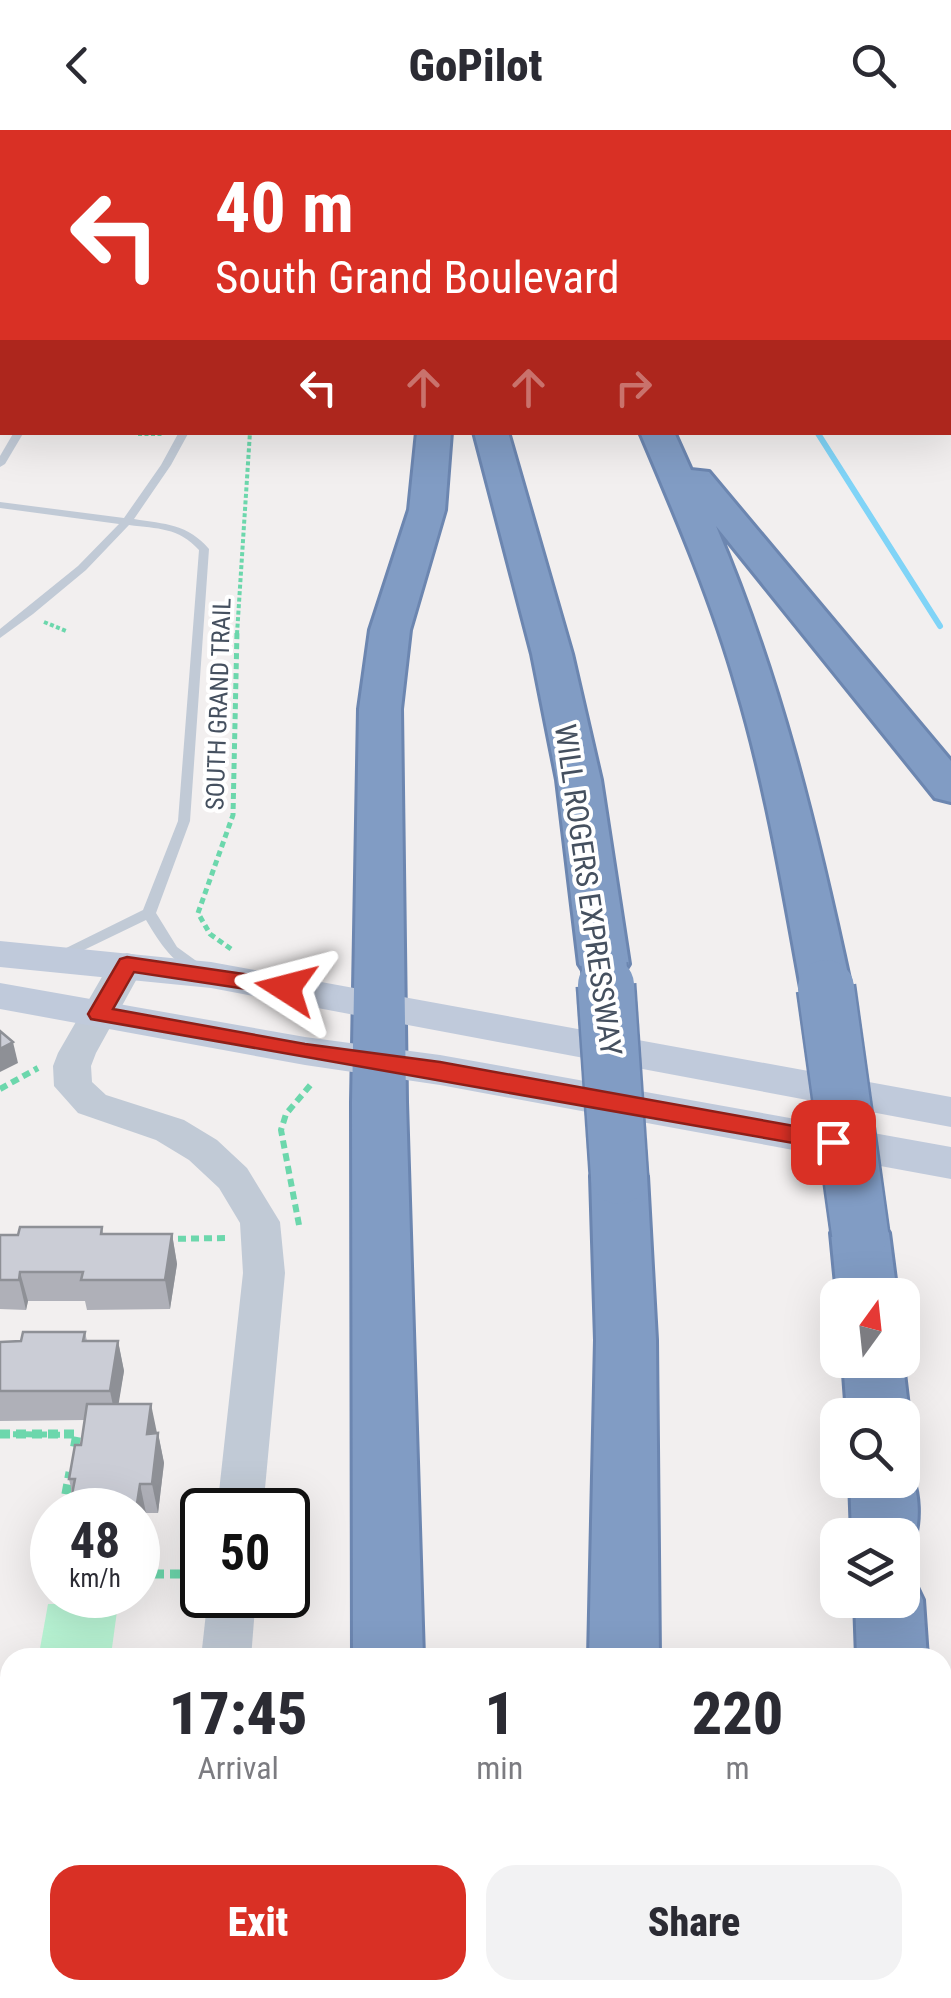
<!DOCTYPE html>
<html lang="en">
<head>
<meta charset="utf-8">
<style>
  body { margin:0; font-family:"Roboto Condensed",sans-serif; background:#f2f2f3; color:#2b2b33; height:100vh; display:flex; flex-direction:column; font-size:38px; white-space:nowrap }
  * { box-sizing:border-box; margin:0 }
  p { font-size:32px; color:#7c7c81 }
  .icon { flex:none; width:55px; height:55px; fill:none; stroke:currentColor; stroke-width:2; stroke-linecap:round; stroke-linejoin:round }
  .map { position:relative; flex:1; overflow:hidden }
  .drawer { position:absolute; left:0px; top:1518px; width:952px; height:352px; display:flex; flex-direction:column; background:#fff; border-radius:30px 30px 0 0; box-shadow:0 10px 40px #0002 }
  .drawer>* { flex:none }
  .hud { position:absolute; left:0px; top:0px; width:952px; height:305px; box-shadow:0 10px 40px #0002; background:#d93025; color:#fff; overflow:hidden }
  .needle { width:65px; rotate:15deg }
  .buttons { position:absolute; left:820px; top:1148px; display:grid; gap:20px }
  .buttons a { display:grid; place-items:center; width:100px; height:100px; border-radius:20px; background:#fff; box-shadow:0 10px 40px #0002; font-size:50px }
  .speed { position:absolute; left:30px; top:1358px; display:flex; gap:20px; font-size:50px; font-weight:700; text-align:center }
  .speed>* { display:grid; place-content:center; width:130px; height:130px; border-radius:50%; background:#fff; box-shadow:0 10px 40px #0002; line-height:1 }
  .speed small { font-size:25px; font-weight:400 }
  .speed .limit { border:5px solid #111; border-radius:15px; background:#fff; color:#111 }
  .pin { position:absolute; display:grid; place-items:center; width:85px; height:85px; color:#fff; margin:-42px; border-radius:20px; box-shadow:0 5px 15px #0006 }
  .me { position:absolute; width:110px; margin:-55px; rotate:279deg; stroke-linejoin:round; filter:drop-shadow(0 0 8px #0008) }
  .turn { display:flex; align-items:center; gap:35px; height:210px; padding:0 50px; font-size:45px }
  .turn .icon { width:130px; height:130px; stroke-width:2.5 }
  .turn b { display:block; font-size:70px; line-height:85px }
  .lanes { display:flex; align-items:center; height:95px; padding:0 50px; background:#0003; justify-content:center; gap:50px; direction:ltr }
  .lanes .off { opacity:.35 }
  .eta { display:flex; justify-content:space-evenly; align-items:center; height:170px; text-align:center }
  .eta b { font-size:60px; font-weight:800; line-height:70px }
  .button { display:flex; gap:20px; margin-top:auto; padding:20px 50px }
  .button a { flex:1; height:115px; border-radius:30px; background:#d93025; color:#fff; font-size:40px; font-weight:800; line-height:115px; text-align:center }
  .button a+a { background:#f2f2f3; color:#2b2b33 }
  header { display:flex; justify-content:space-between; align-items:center; height:130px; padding:0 50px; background:#fff; font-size:45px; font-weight:800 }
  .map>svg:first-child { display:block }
  .green { fill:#b9f5d5 }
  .water { fill:#80d4f7 }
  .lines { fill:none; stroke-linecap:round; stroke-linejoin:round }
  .stream { stroke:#80d4f7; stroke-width:6 }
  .ferry { stroke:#017aaf; stroke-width:2.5; stroke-dasharray:6 5; stroke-linecap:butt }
  .motorway-casing { stroke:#6c86b0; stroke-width:6 }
  .path-far3 { stroke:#6cd7ac; stroke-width:4; stroke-dasharray:4 2.5; stroke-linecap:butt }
  .path-far2 { stroke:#6cd7ac; stroke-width:5; stroke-dasharray:6 4; stroke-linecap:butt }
  .path-far1 { stroke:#6cd7ac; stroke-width:6; stroke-dasharray:8 5; stroke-linecap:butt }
  .path { stroke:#6cd7ac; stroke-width:9; stroke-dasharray:10 6; stroke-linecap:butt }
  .service { fill:#c1cad6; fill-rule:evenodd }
  .minor { fill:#c1cad6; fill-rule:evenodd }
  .tertiary { fill:#c1cad6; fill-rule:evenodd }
  .secondary { fill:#c0cadb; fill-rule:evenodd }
  .motorway { fill:#819cc4; fill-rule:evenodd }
  .motorway-bridge-far1-casing { stroke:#6c86b0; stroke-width:49; stroke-linecap:butt }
  .motorway-bridge-casing { stroke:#6c86b0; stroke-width:61; stroke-linecap:butt }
  .motorway-bridge-far1 { stroke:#819cc4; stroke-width:45 }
  .motorway-bridge { stroke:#819cc4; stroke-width:56 }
  .wall { fill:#afb0b8 }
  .shaded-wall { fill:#8e9096 }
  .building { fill:#cbcdd6; stroke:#8e9096; stroke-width:2.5 }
  .route { fill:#d93025; stroke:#8d1f18; stroke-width:2.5 }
  .labels { text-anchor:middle; stroke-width:8; stroke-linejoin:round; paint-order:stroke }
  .far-street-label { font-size:25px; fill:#45505f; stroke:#fff }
  .street-label { font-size:30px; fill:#45505f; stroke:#fff }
</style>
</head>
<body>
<header><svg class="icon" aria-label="back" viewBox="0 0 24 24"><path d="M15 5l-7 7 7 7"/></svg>GoPilot<svg class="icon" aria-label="search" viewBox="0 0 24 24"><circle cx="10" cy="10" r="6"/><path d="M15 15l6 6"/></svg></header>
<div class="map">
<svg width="951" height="1868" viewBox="0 0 951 1868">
  <rect width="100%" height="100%" fill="#f2efef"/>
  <!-- green -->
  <polygon class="green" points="48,1474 118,1474 111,1525 39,1524"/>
  <!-- water -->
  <polygon class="water" points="0,0 565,0 2,2 0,69"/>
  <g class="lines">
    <!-- stream -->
    <polyline class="stream" points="817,302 940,496"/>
    <!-- ferry -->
    <polyline class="ferry" points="116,2 137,0"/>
    <defs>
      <g id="motorway">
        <polygon points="388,0 412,0 413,2 388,2"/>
        <polygon points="512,0 536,0 538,2 513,2"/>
        <polygon points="417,302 451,302 445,380 410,500 401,579 406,972 423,1528 353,1528 352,972 359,579 370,500 409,380"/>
        <polygon points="474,302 508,302 572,524 601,650 629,834 622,845 604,850 586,845 579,834 557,650 532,524"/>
        <path d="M640,302H674L691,340L709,342L951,631V672L935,668L716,396C780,546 817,699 851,858L844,870L826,874L808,870L801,858C783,758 766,657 737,559C712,471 676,387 640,302Z"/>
        <polygon points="619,1026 639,1032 647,1046 656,1210 659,1528 589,1528 596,1210 591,1046 599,1032"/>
        <polygon points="860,1082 880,1088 889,1103 897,1165 837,1165 831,1103 840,1088"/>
        <polygon points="902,1226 909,1285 902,1299 902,1285 847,1285 843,1230 902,1230"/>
        <path d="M902,1330C922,1354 922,1398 908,1425L902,1427V1405H852L850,1350H902Z"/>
        <polygon points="902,1445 913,1449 923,1470 927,1528 857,1528 855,1470 902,1470"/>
        <polygon points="942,1852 946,1868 866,1868 866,1860 942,1860"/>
        <rect x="354" y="1860" width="80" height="8"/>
        <rect x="572" y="1860" width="80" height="8"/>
      </g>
    </defs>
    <!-- motorway casing -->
    <use href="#motorway" class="motorway-casing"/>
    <!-- path-far3 -->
    <g class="path-far3">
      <polyline points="717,2 737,0"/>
      <polyline points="104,302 114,303"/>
      <polyline points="138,304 162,304"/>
      <polyline points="44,492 66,501"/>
      <polyline points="237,504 250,302"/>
    </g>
    <!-- path-far2 -->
    <polyline class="path-far2" points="231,819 210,804 198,783 233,685 237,501"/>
    <!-- path-far1 -->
    <g class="path-far1">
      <polyline points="0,959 38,938"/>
      <polyline points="299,1095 281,1000 286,984 313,952"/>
      <polyline points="165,1109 227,1108"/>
      <polyline points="0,1304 77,1305"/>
    </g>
    <!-- path -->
    <g class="path">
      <polyline points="0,1304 77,1304 74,1320"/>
      <polyline points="63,1380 70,1342"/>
      <polyline points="52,1439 52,1444"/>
      <polyline points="138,1444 197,1444"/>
    </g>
    <!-- service -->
    <g class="service">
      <rect x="0" y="103" width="2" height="5"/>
      <polygon points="0,136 2,136 2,146 0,145"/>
      <polygon points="0,166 2,167 2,171 0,172"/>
      <polygon points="14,302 24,302 5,334 0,337 0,326"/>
      <path d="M179,302H189L171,335L134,389C165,394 188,394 209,419L190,691L156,783L177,817L206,838L204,841C176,842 159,811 146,790L59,832L52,827L54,824L143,780L178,691L199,420C178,397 158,399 129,395L86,440L33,484L0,508V499L78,436L119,394L0,378V372L124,388L161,335Z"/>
    </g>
    <!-- minor -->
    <rect class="minor" x="0" y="1706" width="10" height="42"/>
    <!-- tertiary -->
    <g class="tertiary">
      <polygon points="127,823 140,826 145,834 96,923 91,936 92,952 106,965 184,990 217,1010 247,1038 280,1092 285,1143 263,1380 217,1380 243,1143 240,1093 219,1058 189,1030 156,1010 78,983 54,956 53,936 58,923 114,826"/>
      <polygon points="208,1465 256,1465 251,1528 201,1528"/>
      <polygon points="164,1860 222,1860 221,1868 163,1868"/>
    </g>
    <!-- secondary -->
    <g class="secondary">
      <polygon points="0,811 211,832 951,967 951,997 211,858 0,837"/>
      <polygon points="0,853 305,907 440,925 951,1017 951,1049 440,955 305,935 0,879"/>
    </g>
    <!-- motorway -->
    <use href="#motorway" class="motorway"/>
    <defs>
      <polyline id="motorway-bridge-far1" points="604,834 606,858"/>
      <g id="motorway-bridge">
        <polyline points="606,855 619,1046"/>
        <polyline points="826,858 860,1103"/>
      </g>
    </defs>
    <!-- motorway-bridge-far1 casing -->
    <use href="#motorway-bridge-far1" class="motorway-bridge-far1-casing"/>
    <!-- motorway-bridge casing -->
    <use href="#motorway-bridge" class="motorway-bridge-casing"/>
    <!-- motorway-bridge-far1 -->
    <use href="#motorway-bridge-far1" class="motorway-bridge-far1"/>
    <!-- motorway-bridge -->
    <use href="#motorway-bridge" class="motorway-bridge"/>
  </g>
  <!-- wall -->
  <g class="wall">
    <polygon points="102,1097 103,1104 172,1104 177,1134 170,1179 87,1180 85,1171 28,1171 26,1180 0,1179 0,1105 18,1105"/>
    <polygon points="85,1202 87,1211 118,1211 124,1241 118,1274 158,1303 164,1333 158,1383 146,1383 141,1420 138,1420 138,1380 72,1363 69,1349 81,1315 85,1290 0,1291 0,1212 21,1211"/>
  </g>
  <!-- shaded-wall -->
  <g class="shaded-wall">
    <polygon points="13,912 18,933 0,942 0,919"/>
    <polygon points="172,1104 177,1134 170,1179 165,1150"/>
    <polygon points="20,1142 28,1171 26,1180 19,1150"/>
    <polygon points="118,1211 124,1241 116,1290 110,1261"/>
    <polygon points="151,1274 157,1303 147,1304"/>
    <polygon points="158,1303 164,1333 158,1383 152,1354"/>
    <polygon points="140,1354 146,1383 141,1420 138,1406 138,1380 136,1380"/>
    <polygon points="29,1860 36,1860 37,1868 29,1868"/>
  </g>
  <!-- building -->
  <g class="building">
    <polygon points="0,901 13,912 0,919"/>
    <polygon points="20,1097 102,1097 101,1104 172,1104 165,1150 81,1150 83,1142 20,1142 19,1150 0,1150 0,1105 18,1105"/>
    <polygon points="23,1202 85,1202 83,1211 118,1211 110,1261 0,1261 0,1212 21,1211"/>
    <polygon points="87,1274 151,1274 147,1304 158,1303 152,1354 140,1354 136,1380 69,1380 75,1349 69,1349 75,1315 81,1315"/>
    <polygon points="10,1806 10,1860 29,1860 29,1868 0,1868 0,1809"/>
  </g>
  <!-- route -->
  <polygon class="route" points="127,827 286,850 297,858 286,865 134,842 113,879 305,914 440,932 833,1003 845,1012 833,1020 91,889 88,884 120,829"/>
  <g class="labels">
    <!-- far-street labels -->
    <g class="far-street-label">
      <text transform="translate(218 574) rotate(-88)" y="9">SOUTH GRAND TRAIL</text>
    </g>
    <!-- street labels -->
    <g class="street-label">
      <text transform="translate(588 760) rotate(82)" y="10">WILL ROGERS EXPRESSWAY</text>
    </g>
  </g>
</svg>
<div class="buttons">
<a><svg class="needle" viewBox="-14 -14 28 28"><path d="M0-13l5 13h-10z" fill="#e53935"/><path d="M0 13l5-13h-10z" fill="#7c7c81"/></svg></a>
<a><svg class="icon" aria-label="search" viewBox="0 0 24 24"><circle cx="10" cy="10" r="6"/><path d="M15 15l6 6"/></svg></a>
<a><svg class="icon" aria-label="layers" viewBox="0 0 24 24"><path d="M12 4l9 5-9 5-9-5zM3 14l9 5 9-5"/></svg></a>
</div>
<div class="speed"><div>48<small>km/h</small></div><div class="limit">50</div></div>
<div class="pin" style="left:833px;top:1012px;background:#d93025"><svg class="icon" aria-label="arrive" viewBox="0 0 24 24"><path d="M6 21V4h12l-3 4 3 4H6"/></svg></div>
<svg class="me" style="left:286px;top:858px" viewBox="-20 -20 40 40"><path d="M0-17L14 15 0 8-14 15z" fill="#d93025" stroke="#fff" stroke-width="4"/></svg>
<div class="hud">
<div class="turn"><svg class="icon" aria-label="left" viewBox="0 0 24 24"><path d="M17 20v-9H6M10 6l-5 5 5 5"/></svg><div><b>40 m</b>South Grand Boulevard</div></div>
<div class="lanes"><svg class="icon" aria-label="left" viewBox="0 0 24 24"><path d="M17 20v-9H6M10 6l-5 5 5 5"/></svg><svg class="icon off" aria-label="ahead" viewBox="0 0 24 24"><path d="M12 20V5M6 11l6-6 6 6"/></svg><svg class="icon off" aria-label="ahead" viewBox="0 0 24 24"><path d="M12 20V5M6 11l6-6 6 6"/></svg><svg class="icon off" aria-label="right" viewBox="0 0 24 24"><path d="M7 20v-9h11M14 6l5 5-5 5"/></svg></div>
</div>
<section class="drawer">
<div class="eta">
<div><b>17:45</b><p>Arrival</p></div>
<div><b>1</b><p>min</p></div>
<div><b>220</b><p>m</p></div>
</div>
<div class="button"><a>Exit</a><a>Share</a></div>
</section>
</div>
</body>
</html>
